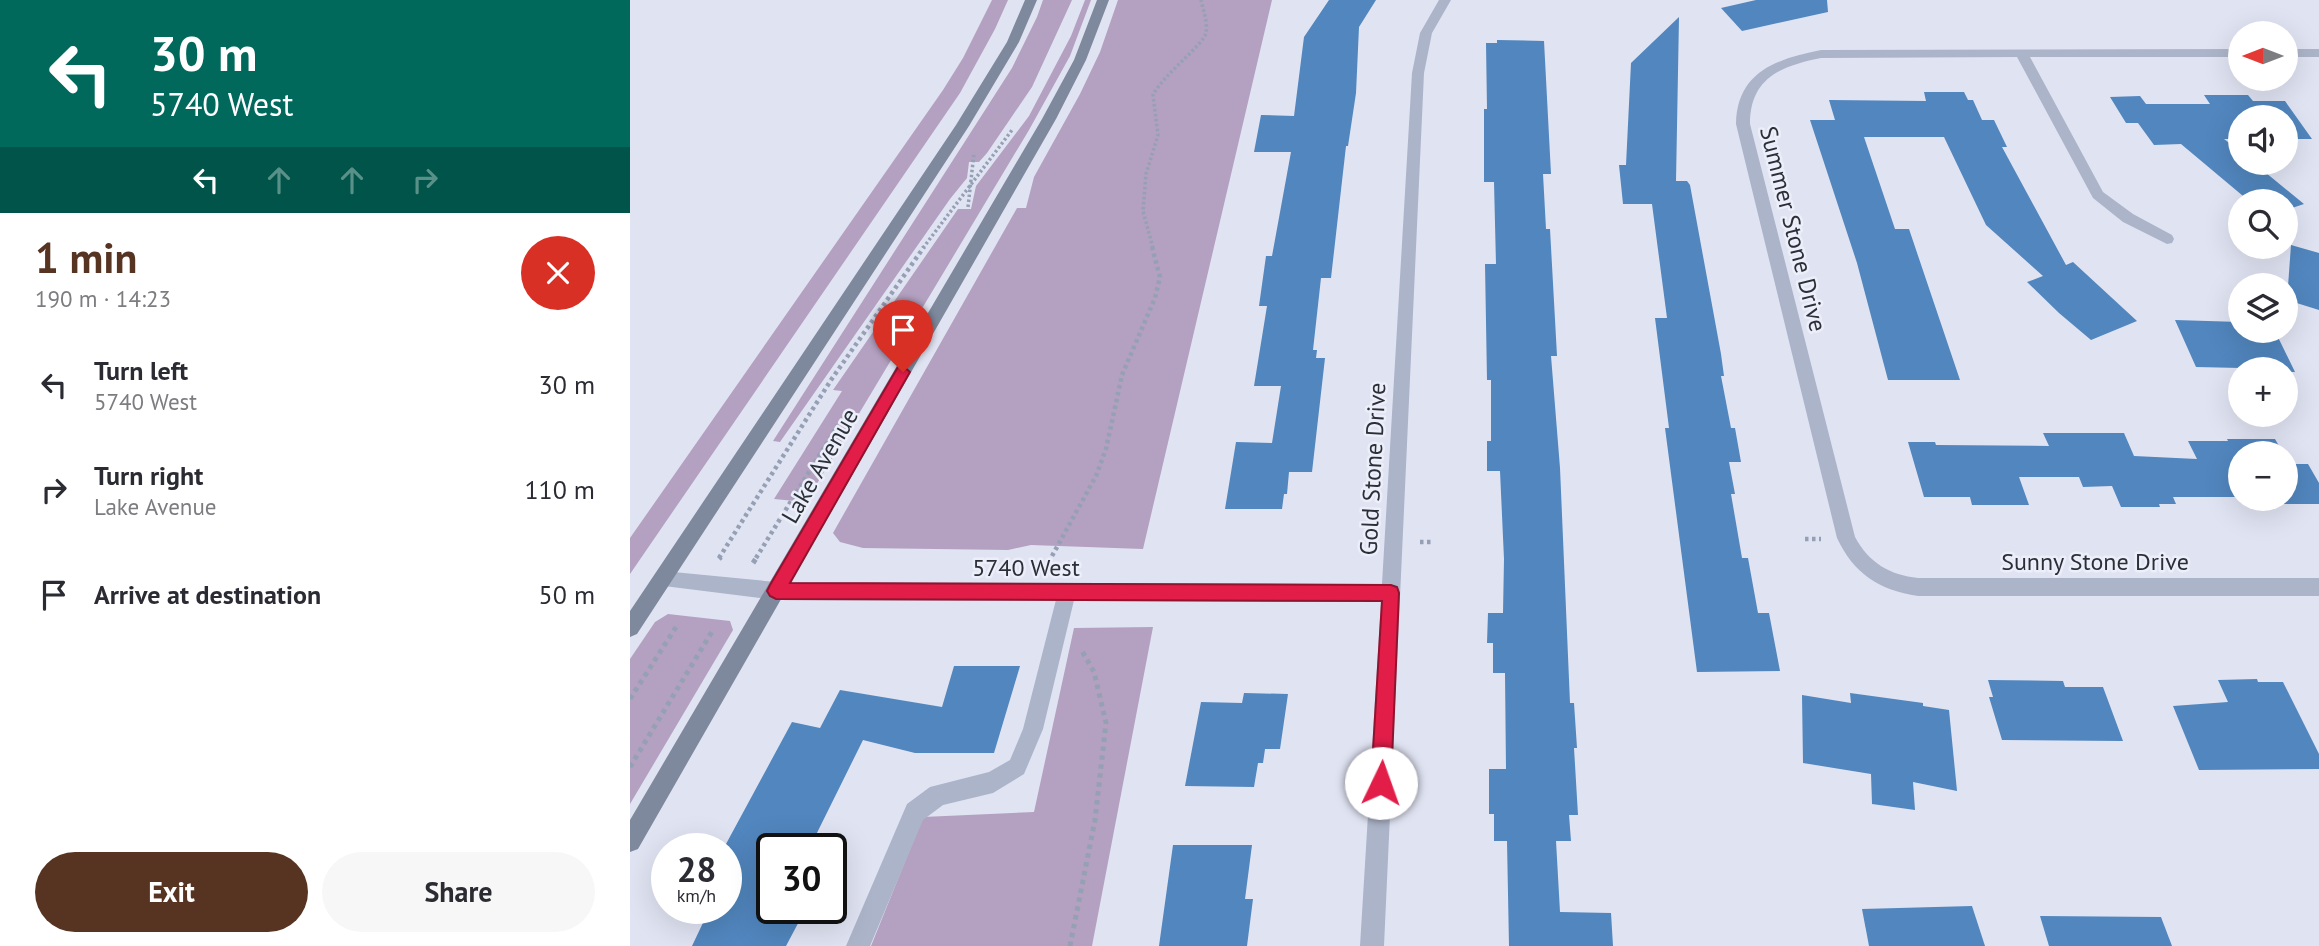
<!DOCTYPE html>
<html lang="en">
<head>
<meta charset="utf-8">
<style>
  body { margin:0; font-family:"PT Sans",sans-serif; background:#f7f7f7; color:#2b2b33; height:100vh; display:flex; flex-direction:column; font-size:26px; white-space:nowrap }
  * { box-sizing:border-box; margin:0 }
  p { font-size:23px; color:#7c7c81 }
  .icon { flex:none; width:38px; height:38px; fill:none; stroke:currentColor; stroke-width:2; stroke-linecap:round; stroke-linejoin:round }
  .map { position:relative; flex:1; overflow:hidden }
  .side { display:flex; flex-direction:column; background:#fff; width:630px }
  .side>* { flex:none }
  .hud { background:#00695c; color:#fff; overflow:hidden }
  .needle { width:46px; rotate:270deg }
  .fabs { position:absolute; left:1598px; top:21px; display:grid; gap:14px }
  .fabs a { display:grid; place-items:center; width:70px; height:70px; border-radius:50%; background:#fff; box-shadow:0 7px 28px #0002; font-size:35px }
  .speed { position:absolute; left:21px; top:833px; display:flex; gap:14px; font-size:35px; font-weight:700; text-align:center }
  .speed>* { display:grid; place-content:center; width:91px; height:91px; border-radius:50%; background:#fff; box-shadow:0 7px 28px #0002; line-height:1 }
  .speed small { font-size:18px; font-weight:400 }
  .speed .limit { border:4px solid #111; border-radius:10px; background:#fff; color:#111 }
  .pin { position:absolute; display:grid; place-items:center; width:60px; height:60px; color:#fff; margin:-72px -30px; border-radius:50% 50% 50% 0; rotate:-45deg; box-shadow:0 0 7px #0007 }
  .pin .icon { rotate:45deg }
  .me { position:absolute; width:77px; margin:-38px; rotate:3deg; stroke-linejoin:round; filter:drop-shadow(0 0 5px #0008) }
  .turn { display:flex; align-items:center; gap:24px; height:147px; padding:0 35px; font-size:32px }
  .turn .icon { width:91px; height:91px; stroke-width:2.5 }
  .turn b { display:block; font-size:49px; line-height:60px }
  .lanes { display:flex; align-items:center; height:66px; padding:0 35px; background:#0003; justify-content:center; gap:35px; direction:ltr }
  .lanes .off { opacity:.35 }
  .round { display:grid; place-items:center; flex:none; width:74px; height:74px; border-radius:37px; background:#f7f7f7 }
  .head { display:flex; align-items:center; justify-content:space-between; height:119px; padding:0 35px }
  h1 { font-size:42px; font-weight:600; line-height:52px; color:#573422 }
  .button { display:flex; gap:14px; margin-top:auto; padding:14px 35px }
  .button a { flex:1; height:80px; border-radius:42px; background:#573422; color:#fff; font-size:28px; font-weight:600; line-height:80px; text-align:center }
  .button a+a { background:#f7f7f7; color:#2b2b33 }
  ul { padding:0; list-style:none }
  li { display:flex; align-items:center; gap:21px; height:105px; padding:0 35px }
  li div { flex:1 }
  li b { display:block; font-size:26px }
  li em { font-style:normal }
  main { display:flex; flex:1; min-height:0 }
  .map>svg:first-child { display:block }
  .green { fill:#b4a0c0 }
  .building { fill:#5186be }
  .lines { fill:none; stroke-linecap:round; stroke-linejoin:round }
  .path-far2 { stroke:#96a0b5; stroke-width:3.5; stroke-dasharray:2.5 2.5; stroke-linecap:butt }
  .path-far1 { stroke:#96a0b5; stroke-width:4.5; stroke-dasharray:3.5 3.5; stroke-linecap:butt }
  .path { stroke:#96a0b5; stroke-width:5; stroke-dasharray:4.5 4.5; stroke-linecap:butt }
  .lane { fill:#acb4c9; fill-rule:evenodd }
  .street { fill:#acb4c9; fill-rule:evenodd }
  .secondary { fill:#7e899d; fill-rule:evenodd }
  .route { fill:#e11d48; stroke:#92132f; stroke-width:2 }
  .labels { text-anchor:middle; stroke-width:5; stroke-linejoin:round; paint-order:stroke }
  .street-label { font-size:24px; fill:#2b3038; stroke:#eceff9 }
</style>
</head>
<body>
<main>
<section class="side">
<div class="hud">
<div class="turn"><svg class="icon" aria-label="left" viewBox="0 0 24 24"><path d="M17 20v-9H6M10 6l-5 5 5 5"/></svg><div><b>30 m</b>5740 West</div></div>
<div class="lanes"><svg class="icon" aria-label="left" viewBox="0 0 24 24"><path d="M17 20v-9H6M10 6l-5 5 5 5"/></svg><svg class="icon off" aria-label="ahead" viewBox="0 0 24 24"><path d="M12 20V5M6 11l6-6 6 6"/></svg><svg class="icon off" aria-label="ahead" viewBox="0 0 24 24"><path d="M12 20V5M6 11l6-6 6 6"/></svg><svg class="icon off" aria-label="right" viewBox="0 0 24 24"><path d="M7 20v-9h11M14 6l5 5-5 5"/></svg></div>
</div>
<div class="head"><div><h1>1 min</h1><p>190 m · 14:23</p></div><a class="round" style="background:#d93025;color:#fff"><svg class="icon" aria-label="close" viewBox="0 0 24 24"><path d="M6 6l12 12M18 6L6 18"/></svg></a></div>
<ul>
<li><svg class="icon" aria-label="left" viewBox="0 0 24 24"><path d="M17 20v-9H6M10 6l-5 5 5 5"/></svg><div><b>Turn left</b><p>5740 West</p></div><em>30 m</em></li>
<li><svg class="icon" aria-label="right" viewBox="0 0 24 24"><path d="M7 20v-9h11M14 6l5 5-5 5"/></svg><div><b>Turn right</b><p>Lake Avenue</p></div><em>110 m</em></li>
<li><svg class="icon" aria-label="arrive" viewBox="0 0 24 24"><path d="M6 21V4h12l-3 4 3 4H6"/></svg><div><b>Arrive at destination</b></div><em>50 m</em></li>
</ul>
<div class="button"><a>Exit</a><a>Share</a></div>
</section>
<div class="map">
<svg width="1689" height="946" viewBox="0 0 1689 946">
  <rect width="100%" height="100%" fill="#e0e3f2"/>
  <!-- green -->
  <g class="green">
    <polygon points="362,0 378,0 365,29 330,93 0,574 0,538 313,90 333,58"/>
    <polygon points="413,0 442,0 402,87 357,153 349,162 339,162 337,178 320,199 150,442 143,441 382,68 407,17"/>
    <polygon points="455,0 461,0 440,56 399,130 176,502 144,499 212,391 203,390 328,209 341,209 346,186 399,116 441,36"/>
    <polygon points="488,0 642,0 513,549 401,545 378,550 233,548 210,542 203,533 387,208 396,208 404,177 450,94 470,52"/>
    <polygon points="38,614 100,621 103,630 0,804 0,659 25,622"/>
    <polygon points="523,627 462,946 241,946 293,817 404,812 444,628"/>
  </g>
  <!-- building -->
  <g class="building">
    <polygon points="699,0 746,0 729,27 726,93 718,146 716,146 701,278 691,278 683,350 687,350 686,358 695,358 682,472 659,472 657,494 654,494 652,509 595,509 606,442 642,443 651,386 624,386 637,306 629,306 636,256 642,256 661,152 624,152 631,115 664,116 674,37"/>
    <polygon points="1126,0 1197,0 1198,12 1112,31 1091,8"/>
    <polygon points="1049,17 1046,181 1057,181 1060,185 1091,354 1094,376 1091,376 1101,428 1105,428 1111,462 1099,462 1105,494 1101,494 1112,558 1118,558 1128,613 1139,613 1150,671 1067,672 1035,428 1039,428 1025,318 1037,318 1022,204 993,204 989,165 996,165 1001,63"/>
    <polygon points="867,40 914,41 921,174 913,174 916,229 920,229 927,356 921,356 930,468 940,703 944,703 947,748 944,748 948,815 939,815 941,841 926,841 930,912 981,913 983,946 879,946 877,841 864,841 864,814 859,814 859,769 876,769 875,673 863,673 863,643 857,643 858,613 873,613 874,559 870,471 857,471 857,441 861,441 861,380 857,380 855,264 866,264 864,182 854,182 854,109 857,109 856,43 867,43"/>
    <polygon points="1294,92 1334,92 1338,100 1343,100 1352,120 1364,120 1377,147 1372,147 1436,265 1443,262 1507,321 1461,340 1429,313 1397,282 1413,276 1356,225 1314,137 1234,137 1265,229 1279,229 1330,380 1258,380 1227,263 1180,120 1205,120 1199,100 1296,101"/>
    <polygon points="1574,95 1618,95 1623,101 1655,101 1682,139 1656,139 1656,117 1610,117 1610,139 1594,139 1610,151 1610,163 1624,163 1674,204 1656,210 1656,201 1619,201 1551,144 1524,145 1508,123 1496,123 1480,97 1510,96 1516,104 1580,104"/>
    <polygon points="1661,245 1689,253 1689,310 1657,300"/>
    <polygon points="1545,320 1610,322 1610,331 1645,331 1665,372 1656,372 1656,369 1566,367"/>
    <polygon points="1413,433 1494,433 1504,456 1567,459 1558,441 1598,441 1597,439 1645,439 1653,453 1610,453 1610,497 1543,497 1546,504 1529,504 1530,507 1491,507 1482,486 1453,487 1449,477 1389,477 1399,505 1342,505 1340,497 1294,497 1278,442 1305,442 1306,445 1419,446"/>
    <polygon points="1656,458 1659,464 1678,464 1689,483 1689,504 1642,504 1639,499 1656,499"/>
    <polygon points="324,666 390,666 364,753 285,753 233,740 179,849 142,849 142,908 173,914 156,946 62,946 80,908 96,908 96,844 162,722 190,728 210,690 312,707"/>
    <polygon points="1627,679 1628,682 1653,682 1689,754 1689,769 1569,770 1543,706 1598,702 1588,680"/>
    <polygon points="1358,680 1433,681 1435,687 1473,687 1493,741 1372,740 1359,697 1363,697"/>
    <polygon points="614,693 658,694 650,749 635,749 633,763 628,763 624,787 555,786 571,702 612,703"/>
    <polygon points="1220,693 1293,703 1293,706 1319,710 1327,791 1283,782 1285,810 1242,804 1241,774 1173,763 1172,695 1221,703"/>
    <polygon points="543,845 622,845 615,899 623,899 617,946 529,946"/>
    <polygon points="1342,906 1355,946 1239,946 1232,909"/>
    <polygon points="1410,916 1531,917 1542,946 1419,946"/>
  </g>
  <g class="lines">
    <!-- path-far2 -->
    <g class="path-far2">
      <polyline points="338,207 344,153"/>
      <polyline points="293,248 382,130"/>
      <path d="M523,248L513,211L516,174L528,135L523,95C533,75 574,44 576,33C578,23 573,9 571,0"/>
    </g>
    <!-- path-far1 -->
    <g class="path-far1">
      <polyline points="1175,539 1191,539"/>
      <polyline points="790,542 803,542"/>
      <polyline points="422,556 466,476 476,449 492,375 525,298 530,277 522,247"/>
      <polyline points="89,558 201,380 294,247"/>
      <polyline points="126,558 208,425"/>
    </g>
    <!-- path -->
    <g class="path">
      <polyline points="89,559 91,557"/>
      <polyline points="123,563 127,557"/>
      <polyline points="0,699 46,627"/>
      <polyline points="0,767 83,630"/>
      <polyline points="440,946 465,820 476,723 464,672 452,651"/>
    </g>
    <!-- lane -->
    <polygon class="lane" points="437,583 444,586 446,592 413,729 394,774 363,793 313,805 293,820 240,946 216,946 277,804 300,787 359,772 380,760 393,729 428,592 430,586"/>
    <!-- street -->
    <g class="street">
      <polygon points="809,0 821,0 802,33 794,73 754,946 730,946 751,602 146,600 26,585 24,579 26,573 33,571 146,582 752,584 782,73 790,33"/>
      <path d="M1610,49V57H1400L1473,192L1503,214L1542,235L1544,239L1542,243L1537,244L1493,222L1463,198L1387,57L1191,58C1151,66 1120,78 1120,124L1225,537C1239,563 1260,575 1288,578H1689V596H1288C1249,590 1224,574 1207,538L1106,124C1107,72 1146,59 1191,50Z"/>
      <rect x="1656" y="49" width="33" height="8"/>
    </g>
    <!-- secondary -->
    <g class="secondary">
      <polygon points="395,0 407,0 389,42 339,126 7,634 0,637 0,611 326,125 377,42"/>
      <polygon points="467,0 479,0 456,60 426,119 8,849 0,852 0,820 412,119 444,60"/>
    </g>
  </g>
  <!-- route -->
  <polygon class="route" points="273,366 280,372 160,583 761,585 767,587 769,593 761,783 758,790 751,793 744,790 741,783 752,601 146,599 140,596 137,591 140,585 268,367"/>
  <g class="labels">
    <!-- street labels -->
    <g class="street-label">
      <text transform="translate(1163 229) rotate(76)" y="8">Summer Stone Drive</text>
      <text transform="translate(190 466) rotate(-60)" y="8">Lake Avenue</text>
      <text transform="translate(743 469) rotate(-87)" y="8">Gold Stone Drive</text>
      <text x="1465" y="570">Sunny Stone Drive</text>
      <text x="396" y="576">5740 West</text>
    </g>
  </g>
</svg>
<div class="fabs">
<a><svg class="needle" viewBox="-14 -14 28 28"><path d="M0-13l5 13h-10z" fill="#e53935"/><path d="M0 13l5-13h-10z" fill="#7c7c81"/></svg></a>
<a><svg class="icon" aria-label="sound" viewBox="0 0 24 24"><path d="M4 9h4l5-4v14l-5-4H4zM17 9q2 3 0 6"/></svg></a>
<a><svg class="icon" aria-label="search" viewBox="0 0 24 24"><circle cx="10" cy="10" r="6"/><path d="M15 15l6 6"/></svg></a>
<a><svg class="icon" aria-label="layers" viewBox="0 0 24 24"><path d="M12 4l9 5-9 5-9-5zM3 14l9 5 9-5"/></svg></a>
<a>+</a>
<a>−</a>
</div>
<div class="speed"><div>28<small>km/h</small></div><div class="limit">30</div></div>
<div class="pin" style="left:273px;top:372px;background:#d93025"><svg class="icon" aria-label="arrive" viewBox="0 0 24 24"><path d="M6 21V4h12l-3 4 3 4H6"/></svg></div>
<svg class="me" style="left:751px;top:783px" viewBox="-20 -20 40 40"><circle r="19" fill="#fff"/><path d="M0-13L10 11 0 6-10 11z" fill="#e11d48"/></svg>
</div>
</main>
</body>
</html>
